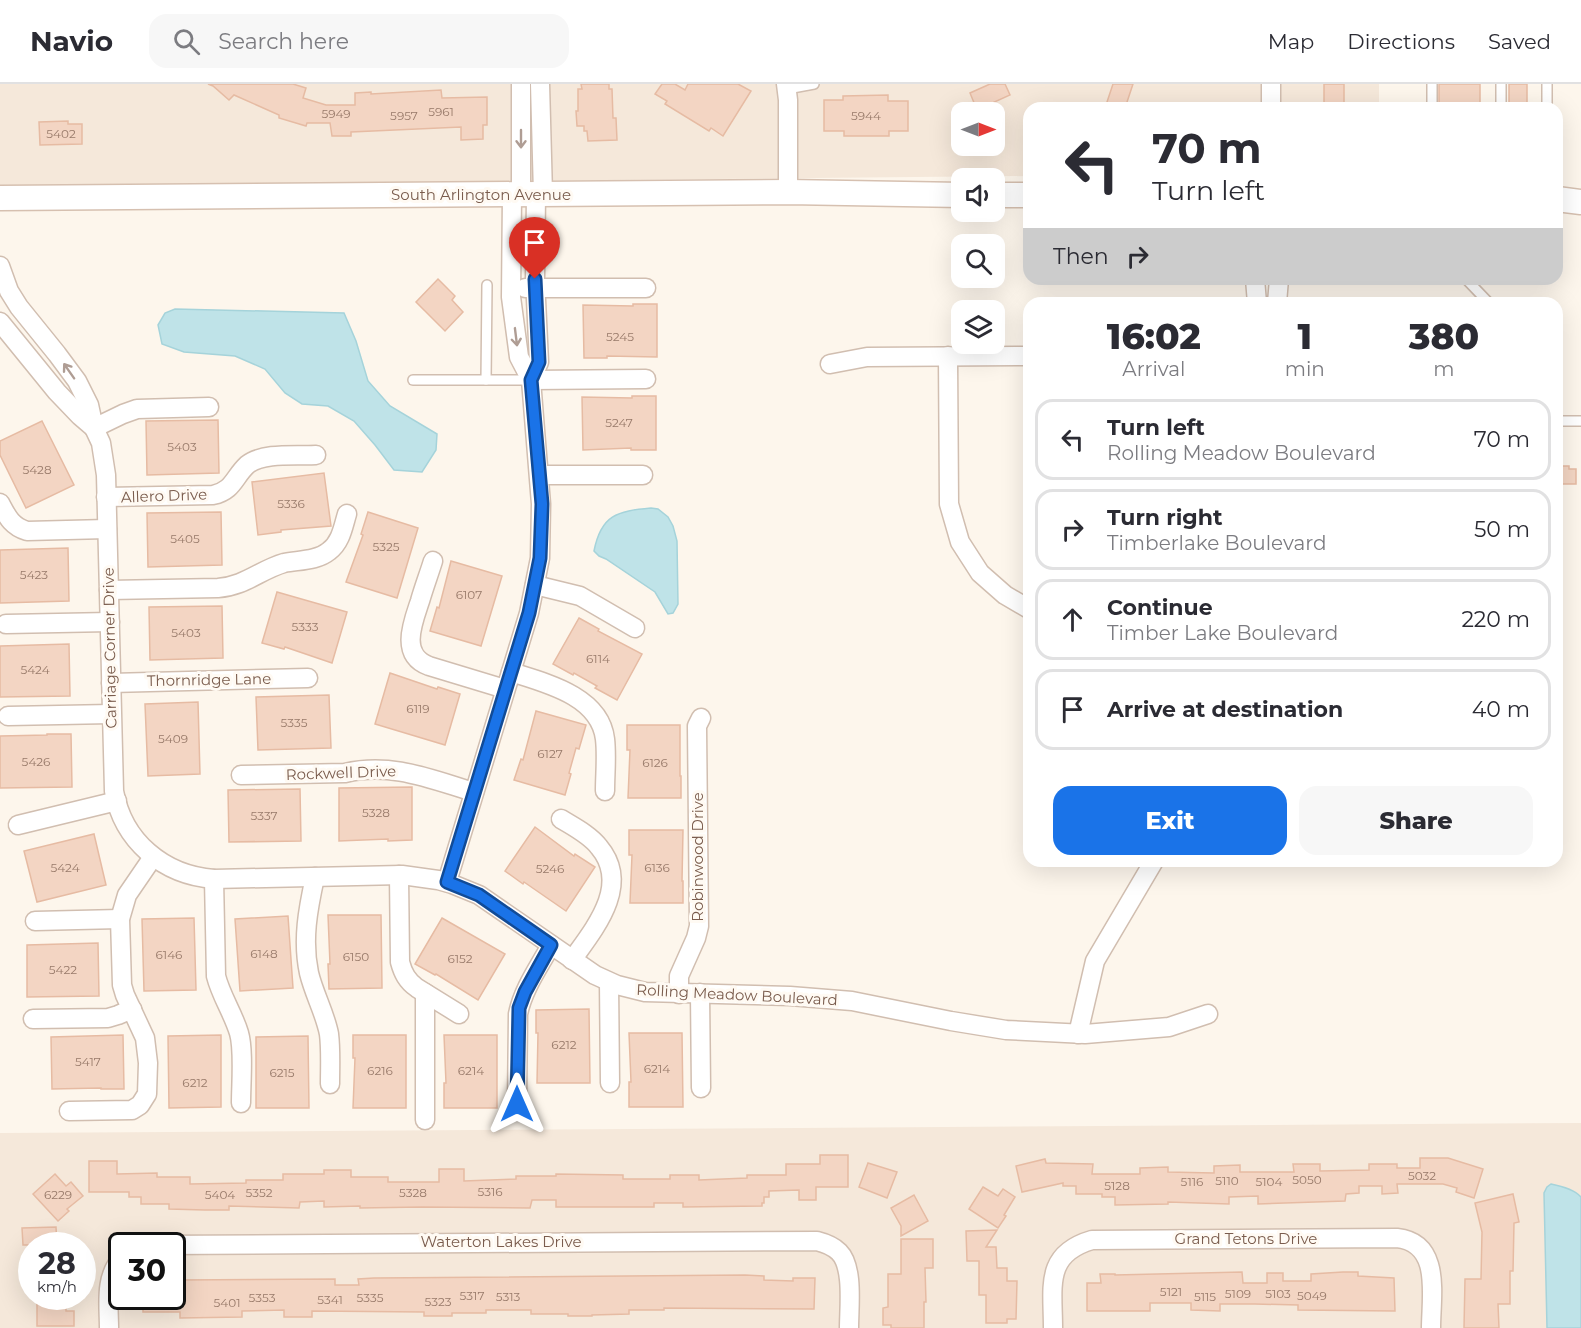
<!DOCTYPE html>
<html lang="en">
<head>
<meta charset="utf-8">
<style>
  body { margin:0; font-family:Montserrat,sans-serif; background:#f7f7f7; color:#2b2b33; height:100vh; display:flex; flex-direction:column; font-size:22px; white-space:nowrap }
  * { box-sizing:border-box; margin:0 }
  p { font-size:20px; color:#7c7c81 }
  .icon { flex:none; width:33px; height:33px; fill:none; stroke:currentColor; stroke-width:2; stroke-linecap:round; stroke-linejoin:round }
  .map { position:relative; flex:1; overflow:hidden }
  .sheet { position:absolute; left:1023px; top:213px; width:540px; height:570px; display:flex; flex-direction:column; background:#fff; border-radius:18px; box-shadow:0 6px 24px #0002 }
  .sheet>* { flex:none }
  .banner { position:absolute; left:1023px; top:18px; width:540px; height:183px; border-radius:18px; box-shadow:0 6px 24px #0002; background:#fff; color:#2b2b33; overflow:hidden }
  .needle { width:39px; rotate:90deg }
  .fabs { position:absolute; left:951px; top:18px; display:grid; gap:12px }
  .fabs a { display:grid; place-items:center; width:54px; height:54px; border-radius:12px; background:#fff; box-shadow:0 6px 24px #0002; font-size:30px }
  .speed { position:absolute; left:18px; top:1148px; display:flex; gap:12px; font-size:30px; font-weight:700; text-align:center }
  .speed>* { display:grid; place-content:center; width:78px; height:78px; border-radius:50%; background:#fff; box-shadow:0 6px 24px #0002; line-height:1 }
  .speed small { font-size:15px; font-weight:400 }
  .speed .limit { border:3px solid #111; border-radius:9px; background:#fff; color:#111 }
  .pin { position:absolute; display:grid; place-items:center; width:51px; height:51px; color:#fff; margin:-62px -26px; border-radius:50% 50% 50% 0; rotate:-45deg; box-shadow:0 0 6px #0007 }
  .pin .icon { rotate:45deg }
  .me { position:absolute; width:66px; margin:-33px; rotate:0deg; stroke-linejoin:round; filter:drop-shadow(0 0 4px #0008) }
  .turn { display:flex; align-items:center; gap:21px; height:126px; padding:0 30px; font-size:27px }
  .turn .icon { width:78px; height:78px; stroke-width:2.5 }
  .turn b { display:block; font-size:42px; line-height:51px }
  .then { display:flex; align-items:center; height:57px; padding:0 30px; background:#0003; gap:12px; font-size:22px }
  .eta { display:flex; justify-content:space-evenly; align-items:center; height:102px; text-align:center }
  .eta b { font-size:36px; font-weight:800; line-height:42px }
  .primary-button { display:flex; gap:12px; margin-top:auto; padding:12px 30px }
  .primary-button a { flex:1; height:69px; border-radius:18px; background:#1a73e8; color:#fff; font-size:24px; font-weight:800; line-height:69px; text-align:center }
  .primary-button a+a { background:#f7f7f7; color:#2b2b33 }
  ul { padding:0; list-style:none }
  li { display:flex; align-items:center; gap:18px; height:81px; margin:0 12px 9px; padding:0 18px; border:3px solid #e1e1e2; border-radius:18px }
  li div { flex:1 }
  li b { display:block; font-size:22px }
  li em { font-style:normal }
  header { display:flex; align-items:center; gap:36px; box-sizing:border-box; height:84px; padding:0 30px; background:#fff; border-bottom:2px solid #e1e1e2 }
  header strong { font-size:28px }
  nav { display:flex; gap:33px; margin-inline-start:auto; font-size:21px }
  .search { width:420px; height:54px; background:#f7f7f7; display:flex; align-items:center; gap:15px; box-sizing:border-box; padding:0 21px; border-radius:18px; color:#7c7c81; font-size:22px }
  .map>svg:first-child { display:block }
  .residential { fill:#f5e8da; fill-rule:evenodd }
  .water { fill:#bfe3e8; stroke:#a5d3da; stroke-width:1.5 }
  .building { fill:#f3d5c3; stroke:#e6bba3; stroke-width:1.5 }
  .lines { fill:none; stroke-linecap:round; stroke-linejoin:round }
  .service-casing { stroke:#d1beb0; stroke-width:12 }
  .minor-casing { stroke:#d1beb0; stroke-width:21 }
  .secondary-casing { stroke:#d6c0b0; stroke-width:27 }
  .service { stroke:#fff; stroke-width:9 }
  .minor { stroke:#fff; stroke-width:18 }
  .secondary { stroke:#fff; stroke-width:24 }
  .oneway { stroke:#af9d94 }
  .route-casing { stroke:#114b97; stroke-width:15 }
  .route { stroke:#1a73e8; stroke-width:10 }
  .labels { text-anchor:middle; stroke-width:6; stroke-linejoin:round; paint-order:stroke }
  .number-label { font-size:12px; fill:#987a6a }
  .street-label { font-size:15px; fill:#7a5c4d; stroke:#fffaf3 }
</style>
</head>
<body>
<header>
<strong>Navio</strong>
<div class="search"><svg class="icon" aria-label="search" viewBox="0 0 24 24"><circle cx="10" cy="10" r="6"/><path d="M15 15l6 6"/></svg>Search here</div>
<nav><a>Map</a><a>Directions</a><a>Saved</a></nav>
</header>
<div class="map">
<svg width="1581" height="1244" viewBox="0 0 1581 1244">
  <rect width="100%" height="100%" fill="#fdf6ec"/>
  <!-- residential -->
  <g class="residential">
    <path d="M0,0H1379V24H1029V92L0,102ZM962,28H994V62H962Z"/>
    <path d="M1581,1039V1244H0V1049ZM32,1161H82V1212H32ZM122,1161H172V1212H122Z"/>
  </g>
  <!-- water -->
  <g class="water">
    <polygon points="175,225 344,229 356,257 368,297 390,322 437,350 436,366 422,388 394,386 375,361 354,337 328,322 302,320 285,309 265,285 235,272 184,268 162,260 158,241 165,229"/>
    <path d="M651,424L658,425L668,433L673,442L677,457L678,520L673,529L668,530L655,508L606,475L599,472L594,467C601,431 617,427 651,424Z"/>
    <path d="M1551,1100C1561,1102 1574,1105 1581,1113V1244H1547L1544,1109L1547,1103Z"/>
  </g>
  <!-- building -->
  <g class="building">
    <polygon points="208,0 293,0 306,4 303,14 326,21 355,21 355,9 371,8 371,10 441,6 442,14 487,13 487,41 483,41 483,55 461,56 461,43 351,48 351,52 332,52 330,39 307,39 306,42 279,34 279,31 234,11 229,16 213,2"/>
    <polygon points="581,0 609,0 609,5 612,5 613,34 616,34 617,56 588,57 587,47 584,47 584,42 577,42 576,27 578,27 578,5 582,5"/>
    <polygon points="662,0 675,0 685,6 688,0 738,0 751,7 723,52 711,44 709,47 665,20 667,17 655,10"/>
    <polygon points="990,0 1005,0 1010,11 977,26 970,9"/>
    <polygon points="1113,0 1133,0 1125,24 1105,24"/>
    <rect x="1324" y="0" width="20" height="19"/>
    <rect x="1439" y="0" width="41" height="24"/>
    <rect x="1509" y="0" width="18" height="24"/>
    <polygon points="888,11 888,17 908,17 908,47 889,47 889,52 844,52 844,47 824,47 824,16 843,16 843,12"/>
    <polygon points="68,37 68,40 82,40 82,60 40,61 39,38"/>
    <polygon points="438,195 455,212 452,216 463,228 445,247 416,218"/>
    <polygon points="633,220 657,220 657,273 607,272 607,274 584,274 583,221 633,222"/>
    <polygon points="632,312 656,312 656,366 631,366 631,364 583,366 582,313 632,314"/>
    <polygon points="218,336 219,389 147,391 146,337"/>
    <polygon points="42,337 74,401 26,424 0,371 0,357"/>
    <polygon points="1557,382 1569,382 1569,385 1576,385 1576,400 1557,400"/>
    <polygon points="324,389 331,442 281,446 281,448 258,451 252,398"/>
    <polygon points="221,428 222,481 148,483 147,429"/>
    <polygon points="368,428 418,444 397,514 346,498 363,451 361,450"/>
    <polygon points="68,464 69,517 0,519 0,466"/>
    <polygon points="451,477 502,492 481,562 430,547 437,523 439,524"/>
    <polygon points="277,508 347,528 332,579 285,563 284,565 262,559"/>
    <polygon points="222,522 223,574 150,576 149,523"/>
    <polygon points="579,534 599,545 598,547 642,570 617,616 595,604 597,602 574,589 573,591 553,580"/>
    <polygon points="69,560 70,612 0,613 0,562"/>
    <polygon points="390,589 437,605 438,603 460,610 445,661 375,640"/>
    <polygon points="329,611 331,664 258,666 256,613"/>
    <polygon points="198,618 200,690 148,692 145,620"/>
    <polygon points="536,627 586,641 579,665 576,664 569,689 571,690 565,711 514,696 521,675 523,676"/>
    <polygon points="627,641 680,641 680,692 681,692 681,714 628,714 630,666 627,666"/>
    <polygon points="47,650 71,650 72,703 0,704 0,652 47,651"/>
    <polygon points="412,703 412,756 388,757 388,755 339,757 339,704"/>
    <polygon points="300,705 301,757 229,758 228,706"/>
    <polygon points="535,743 574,772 575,770 595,783 566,827 524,798 523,800 505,787"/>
    <polygon points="629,746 683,746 682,797 683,797 683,819 630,819 632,771 629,771"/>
    <polygon points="94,750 106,801 37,818 24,767"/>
    <polygon points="328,831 381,831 382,904 329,905 328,880 330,880"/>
    <polygon points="288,832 293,904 240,907 235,835"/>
    <polygon points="194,834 196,906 144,907 142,835"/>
    <polygon points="442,834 505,870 478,916 436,890 435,891 415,880"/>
    <polygon points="98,859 99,912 27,913 27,861"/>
    <polygon points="589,925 590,999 537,999 538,949 536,949 536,926"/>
    <polygon points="629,949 682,949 683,1023 629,1023 629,998 631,998"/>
    <polygon points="123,951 124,1005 101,1005 101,1004 52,1005 51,953"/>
    <polygon points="221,951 221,1023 169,1024 168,952"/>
    <polygon points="353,951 406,951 406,1024 353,1024 355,974 353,974"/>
    <polygon points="444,951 497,951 497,1024 444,1024 444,999 446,999"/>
    <polygon points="308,952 309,1024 256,1024 256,953"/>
    <polygon points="820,1071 848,1071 848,1103 816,1103 816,1116 799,1116 799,1106 769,1107 769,1113 764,1113 764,1119 762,1119 762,1122 683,1123 683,1119 654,1119 654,1123 556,1123 556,1116 532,1116 530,1124 422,1123 360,1124 360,1122 324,1123 324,1117 300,1118 299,1124 229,1122 229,1126 205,1126 169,1125 169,1120 141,1120 141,1113 129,1113 129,1108 89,1108 89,1077 117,1077 117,1090 157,1089 157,1093 190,1093 190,1100 246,1099 246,1096 283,1096 283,1090 324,1090 324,1086 351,1086 351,1093 388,1093 388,1098 439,1098 439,1085 464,1085 464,1097 516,1095 516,1092 556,1092 556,1090 623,1091 623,1095 670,1095 670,1091 699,1091 699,1096 747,1094 747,1091 786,1091 786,1080 820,1080"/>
    <polygon points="1420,1074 1448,1074 1483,1085 1474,1114 1456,1108 1457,1104 1443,1100 1397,1100 1398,1109 1382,1110 1382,1102 1359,1102 1359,1109 1346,1110 1345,1117 1258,1120 1258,1112 1229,1113 1229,1120 1168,1118 1168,1120 1115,1121 1115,1113 1102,1113 1102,1110 1076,1110 1076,1102 1063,1102 1063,1099 1022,1108 1016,1082 1045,1075 1046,1079 1093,1080 1092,1090 1140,1090 1140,1084 1168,1083 1168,1088 1214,1089 1214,1082 1240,1081 1240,1088 1294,1088 1293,1080 1320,1080 1320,1087 1369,1086 1369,1080 1397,1080 1397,1084 1420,1084"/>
    <polygon points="868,1079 897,1088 887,1114 859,1103"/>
    <polygon points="55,1090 66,1102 71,1098 83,1112 67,1125 69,1127 58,1137 33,1110"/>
    <polygon points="983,1103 998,1112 1003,1105 1015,1113 1004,1131 1006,1132 998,1144 969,1125"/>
    <polygon points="1513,1110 1519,1138 1514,1139 1513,1187 1510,1187 1510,1220 1498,1220 1499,1244 1464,1244 1465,1195 1481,1195 1482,1148 1475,1119"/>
    <polygon points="914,1111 928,1137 901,1152 901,1142 891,1124"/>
    <polygon points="56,1143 57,1161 23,1161 22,1144"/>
    <polygon points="997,1146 986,1163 996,1163 997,1184 1007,1184 1007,1197 1017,1197 1016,1235 1007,1235 1007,1239 986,1239 986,1211 979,1211 979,1177 967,1177 966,1147"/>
    <polygon points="901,1155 933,1155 933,1184 925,1184 926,1218 924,1218 924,1244 891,1244 891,1241 883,1241 883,1224 888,1223 888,1190 901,1190"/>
    <polygon points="1242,1188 1243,1199 1267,1199 1267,1189 1283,1189 1283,1197 1311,1197 1311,1190 1343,1188 1358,1188 1358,1192 1394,1194 1395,1227 1298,1226 1298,1221 1255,1220 1220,1220 1220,1227 1191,1226 1191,1219 1150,1219 1150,1227 1087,1227 1087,1199 1101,1199 1100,1190 1115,1190 1115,1191"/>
    <polygon points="745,1191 764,1192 764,1196 793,1197 793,1194 815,1194 814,1225 664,1224 664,1226 629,1226 629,1230 592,1231 592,1232 568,1232 568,1230 531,1230 531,1226 486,1226 486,1229 452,1229 452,1232 424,1232 424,1228 312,1227 312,1233 284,1233 284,1226 242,1227 242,1233 180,1234 180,1228 143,1228 143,1212 179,1212 179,1196 335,1195 335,1201 359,1201 358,1195 374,1194"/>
    <polygon points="37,1215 66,1215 66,1227 74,1227 74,1242 37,1242"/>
  </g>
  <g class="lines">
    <defs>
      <g id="service">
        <polyline points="1501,0 1501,24"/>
        <polyline points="1547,0 1547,24"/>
        <polyline points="787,5 814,0"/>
        <polyline points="1432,24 1432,0"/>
        <polyline points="1466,195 1489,219"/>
        <polyline points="413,296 531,296"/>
        <polyline points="486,296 487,201"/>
        <polyline points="1557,337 1581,337"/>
      </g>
      <g id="minor">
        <polyline points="521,0 521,111"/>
        <polyline points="540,0 543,110"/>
        <polyline points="786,0 788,16 788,108"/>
        <polyline points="1271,0 1271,24"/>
        <path d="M0,182L9,207L19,223L57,270L77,297L89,321L94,344L101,359L106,391L114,707C123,757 163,791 214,795L402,791L438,796L452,800L479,811L595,891L617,901L645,908L790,912L852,917L951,937L1006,946L1085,950L1169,943L1208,930"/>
        <polyline points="1255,195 1257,219"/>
        <polyline points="525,204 646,204"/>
        <polyline points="1277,219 1279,195"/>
        <polyline points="0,238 57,308 80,332 94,344 123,330 137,325 209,323"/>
        <polyline points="948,272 949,420 960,458 980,489 1005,511 1029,525"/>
        <polyline points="830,280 867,273 1029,272"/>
        <polyline points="531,296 539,278 535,195 536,111"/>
        <polyline points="531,296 646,295"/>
        <polyline points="540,391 643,391"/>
        <path d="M106,413L213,411C233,407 234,393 247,381C263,368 296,372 316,371"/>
        <path d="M0,419C7,432 11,442 27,447L107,445"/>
        <path d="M433,477C429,490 424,503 420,517C413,538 399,571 429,582L505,605"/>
        <polyline points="535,501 580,512 635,544"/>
        <path d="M109,506L218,504C245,502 260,486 284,479C299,476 317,477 329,467C341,458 343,443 347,430"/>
        <polyline points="6,540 110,538"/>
        <path d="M511,588C546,599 600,612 605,655C607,672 605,690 605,707"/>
        <polyline points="111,599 308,594"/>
        <polyline points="8,632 111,630"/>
        <path d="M241,691L345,689C391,678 430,695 474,708"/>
        <path d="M561,735C574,743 590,751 599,763C631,801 595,844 572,876"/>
        <polyline points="18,741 117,717"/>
        <path d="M399,791L400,878C403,889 407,897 417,904L459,930"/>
        <path d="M315,793C308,825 302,856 309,889C314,910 325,929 329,950C331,966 330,984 330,1000"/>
        <path d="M214,795L216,892C221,912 233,929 239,949C244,966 241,1000 241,1019"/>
        <polyline points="447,798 529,529 540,474 541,420 531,296 519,273 511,213 512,111"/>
        <polyline points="35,837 120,835"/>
        <polyline points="609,898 610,999"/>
        <polyline points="425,909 425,1036"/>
        <polyline points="700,909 701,1004"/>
        <polyline points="679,910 679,892 696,854 699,842 697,642 701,634"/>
        <polyline points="33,935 108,934 118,931 132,925"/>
        <polyline points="1078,950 1095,877 1154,777"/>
        <path d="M517,1020L518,930C523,905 539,883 551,861"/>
        <polyline points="69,1027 132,1026 140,1021 147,1010 148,979 145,954 125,911 122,901 120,835 127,811 153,773"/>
        <path d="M160,1161L817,1157C825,1159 833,1162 839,1168C854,1183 849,1223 849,1244"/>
        <path d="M109,1244C109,1221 104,1193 122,1174"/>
        <path d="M1053,1244C1053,1203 1044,1170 1092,1156L1397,1154C1442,1159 1431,1212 1431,1244"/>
      </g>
      <g id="secondary">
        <polyline points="994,111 1029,111"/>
        <polyline points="0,114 788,108 962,111"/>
        <polyline points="1557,115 1581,118"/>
      </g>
    </defs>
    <!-- service casing -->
    <use href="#service" class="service-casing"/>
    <!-- minor casing -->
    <use href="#minor" class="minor-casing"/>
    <!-- secondary casing -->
    <use href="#secondary" class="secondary-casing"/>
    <!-- service -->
    <use href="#service" class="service"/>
    <!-- minor -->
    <use href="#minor" class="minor"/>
    <!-- secondary -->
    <use href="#secondary" class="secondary"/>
  </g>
  <!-- one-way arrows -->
  <defs><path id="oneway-shaft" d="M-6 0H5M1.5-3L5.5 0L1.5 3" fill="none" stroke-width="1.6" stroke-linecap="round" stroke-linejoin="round" transform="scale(1.5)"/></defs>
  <g class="oneway">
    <use href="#oneway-shaft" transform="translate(521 55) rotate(90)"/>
    <use href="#oneway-shaft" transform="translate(516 253) rotate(83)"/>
    <use href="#oneway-shaft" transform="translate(69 287) rotate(-125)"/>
  </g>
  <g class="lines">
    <defs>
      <polyline id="route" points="517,1020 519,924 525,908 551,861 479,811 447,798 529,529 540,474 542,420 531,296 539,278 535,195"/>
    </defs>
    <!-- route casing -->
    <use href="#route" class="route-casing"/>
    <!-- route -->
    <use href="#route" class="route"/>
  </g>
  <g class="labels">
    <!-- number labels -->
    <g class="number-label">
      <text x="441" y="32">5961</text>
      <text x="336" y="34">5949</text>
      <text x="404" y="36">5957</text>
      <text x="866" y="36">5944</text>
      <text x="61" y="54">5402</text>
      <text x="620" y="257">5245</text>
      <text x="619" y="343">5247</text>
      <text x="182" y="367">5403</text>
      <text x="37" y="390">5428</text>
      <text x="291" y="424">5336</text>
      <text x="185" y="459">5405</text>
      <text x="386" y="467">5325</text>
      <text x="34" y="495">5423</text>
      <text x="469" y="515">6107</text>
      <text x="305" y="547">5333</text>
      <text x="186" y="553">5403</text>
      <text x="598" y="579">6114</text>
      <text x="35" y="590">5424</text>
      <text x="418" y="629">6119</text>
      <text x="294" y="643">5335</text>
      <text x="173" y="659">5409</text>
      <text x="550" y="674">6127</text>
      <text x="36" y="682">5426</text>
      <text x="655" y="683">6126</text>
      <text x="376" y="733">5328</text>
      <text x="264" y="736">5337</text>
      <text x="65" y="788">5424</text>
      <text x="657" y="788">6136</text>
      <text x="550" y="789">5246</text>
      <text x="264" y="874">6148</text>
      <text x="169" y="875">6146</text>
      <text x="356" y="877">6150</text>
      <text x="460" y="879">6152</text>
      <text x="63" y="890">5422</text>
      <text x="564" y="965">6212</text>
      <text x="88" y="982">5417</text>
      <text x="657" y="989">6214</text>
      <text x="380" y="991">6216</text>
      <text x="471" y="991">6214</text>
      <text x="282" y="993">6215</text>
      <text x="195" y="1003">6212</text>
      <text x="1422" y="1096">5032</text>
      <text x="1307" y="1100">5050</text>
      <text x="1227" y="1101">5110</text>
      <text x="1192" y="1102">5116</text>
      <text x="1269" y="1102">5104</text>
      <text x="1117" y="1106">5128</text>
      <text x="490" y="1112">5316</text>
      <text x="259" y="1113">5352</text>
      <text x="413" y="1113">5328</text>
      <text x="58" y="1115">6229</text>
      <text x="220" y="1115">5404</text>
      <text x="1171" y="1212">5121</text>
      <text x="1238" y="1214">5109</text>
      <text x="1278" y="1214">5103</text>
      <text x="472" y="1216">5317</text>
      <text x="1312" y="1216">5049</text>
      <text x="508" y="1217">5313</text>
      <text x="1205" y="1217">5115</text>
      <text x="262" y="1218">5353</text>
      <text x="370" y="1218">5335</text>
      <text x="330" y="1220">5341</text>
      <text x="438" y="1222">5323</text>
      <text x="227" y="1223">5401</text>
    </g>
    <!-- street labels -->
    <g class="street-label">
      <text x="481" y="116">South Arlington Avenue</text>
      <text transform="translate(164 412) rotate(-2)" y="5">Allero Drive</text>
      <text transform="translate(110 564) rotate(-91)" y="5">Carriage Corner Drive</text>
      <text transform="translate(209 596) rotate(-1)" y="5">Thornridge Lane</text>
      <text transform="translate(341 689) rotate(-2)" y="5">Rockwell Drive</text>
      <text transform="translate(698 773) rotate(-90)" y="5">Robinwood Drive</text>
      <text transform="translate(737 911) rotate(3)" y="5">Rolling Meadow Boulevard</text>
      <text x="1246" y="1160">Grand Tetons Drive</text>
      <text x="501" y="1163">Waterton Lakes Drive</text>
    </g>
  </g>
</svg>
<div class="fabs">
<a><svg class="needle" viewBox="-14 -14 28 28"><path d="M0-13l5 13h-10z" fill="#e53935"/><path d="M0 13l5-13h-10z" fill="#7c7c81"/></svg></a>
<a><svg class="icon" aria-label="sound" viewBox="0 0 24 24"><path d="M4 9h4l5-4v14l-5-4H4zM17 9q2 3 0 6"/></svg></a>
<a><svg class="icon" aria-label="search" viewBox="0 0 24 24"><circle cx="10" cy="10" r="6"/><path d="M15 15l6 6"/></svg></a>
<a><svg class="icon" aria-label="layers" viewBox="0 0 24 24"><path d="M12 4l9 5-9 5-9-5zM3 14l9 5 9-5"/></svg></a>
</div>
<div class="speed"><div>28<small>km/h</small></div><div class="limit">30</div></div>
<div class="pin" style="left:535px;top:195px;background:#d93025"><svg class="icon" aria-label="arrive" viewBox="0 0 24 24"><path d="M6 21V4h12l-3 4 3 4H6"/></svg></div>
<svg class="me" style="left:517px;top:1020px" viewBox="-20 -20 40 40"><path d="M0-17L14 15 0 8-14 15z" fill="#1a73e8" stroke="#fff" stroke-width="4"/></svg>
<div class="banner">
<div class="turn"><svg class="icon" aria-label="left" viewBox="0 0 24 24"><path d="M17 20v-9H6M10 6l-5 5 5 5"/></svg><div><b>70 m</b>Turn left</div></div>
<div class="then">Then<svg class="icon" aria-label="right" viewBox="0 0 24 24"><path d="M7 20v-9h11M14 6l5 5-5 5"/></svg></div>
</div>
<section class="sheet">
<div class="eta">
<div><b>16:02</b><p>Arrival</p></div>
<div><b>1</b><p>min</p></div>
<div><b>380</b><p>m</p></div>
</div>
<ul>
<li><svg class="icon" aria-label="left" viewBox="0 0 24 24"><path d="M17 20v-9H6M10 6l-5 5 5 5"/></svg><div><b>Turn left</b><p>Rolling Meadow Boulevard</p></div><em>70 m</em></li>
<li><svg class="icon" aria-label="right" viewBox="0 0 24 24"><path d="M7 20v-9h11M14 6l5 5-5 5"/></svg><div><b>Turn right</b><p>Timberlake Boulevard</p></div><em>50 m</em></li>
<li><svg class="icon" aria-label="ahead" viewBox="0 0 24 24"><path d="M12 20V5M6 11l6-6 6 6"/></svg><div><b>Continue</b><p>Timber Lake Boulevard</p></div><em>220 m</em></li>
<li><svg class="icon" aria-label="arrive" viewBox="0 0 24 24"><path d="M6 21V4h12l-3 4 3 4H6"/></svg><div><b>Arrive at destination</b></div><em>40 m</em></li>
</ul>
<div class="primary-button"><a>Exit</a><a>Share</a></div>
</section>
</div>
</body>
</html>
